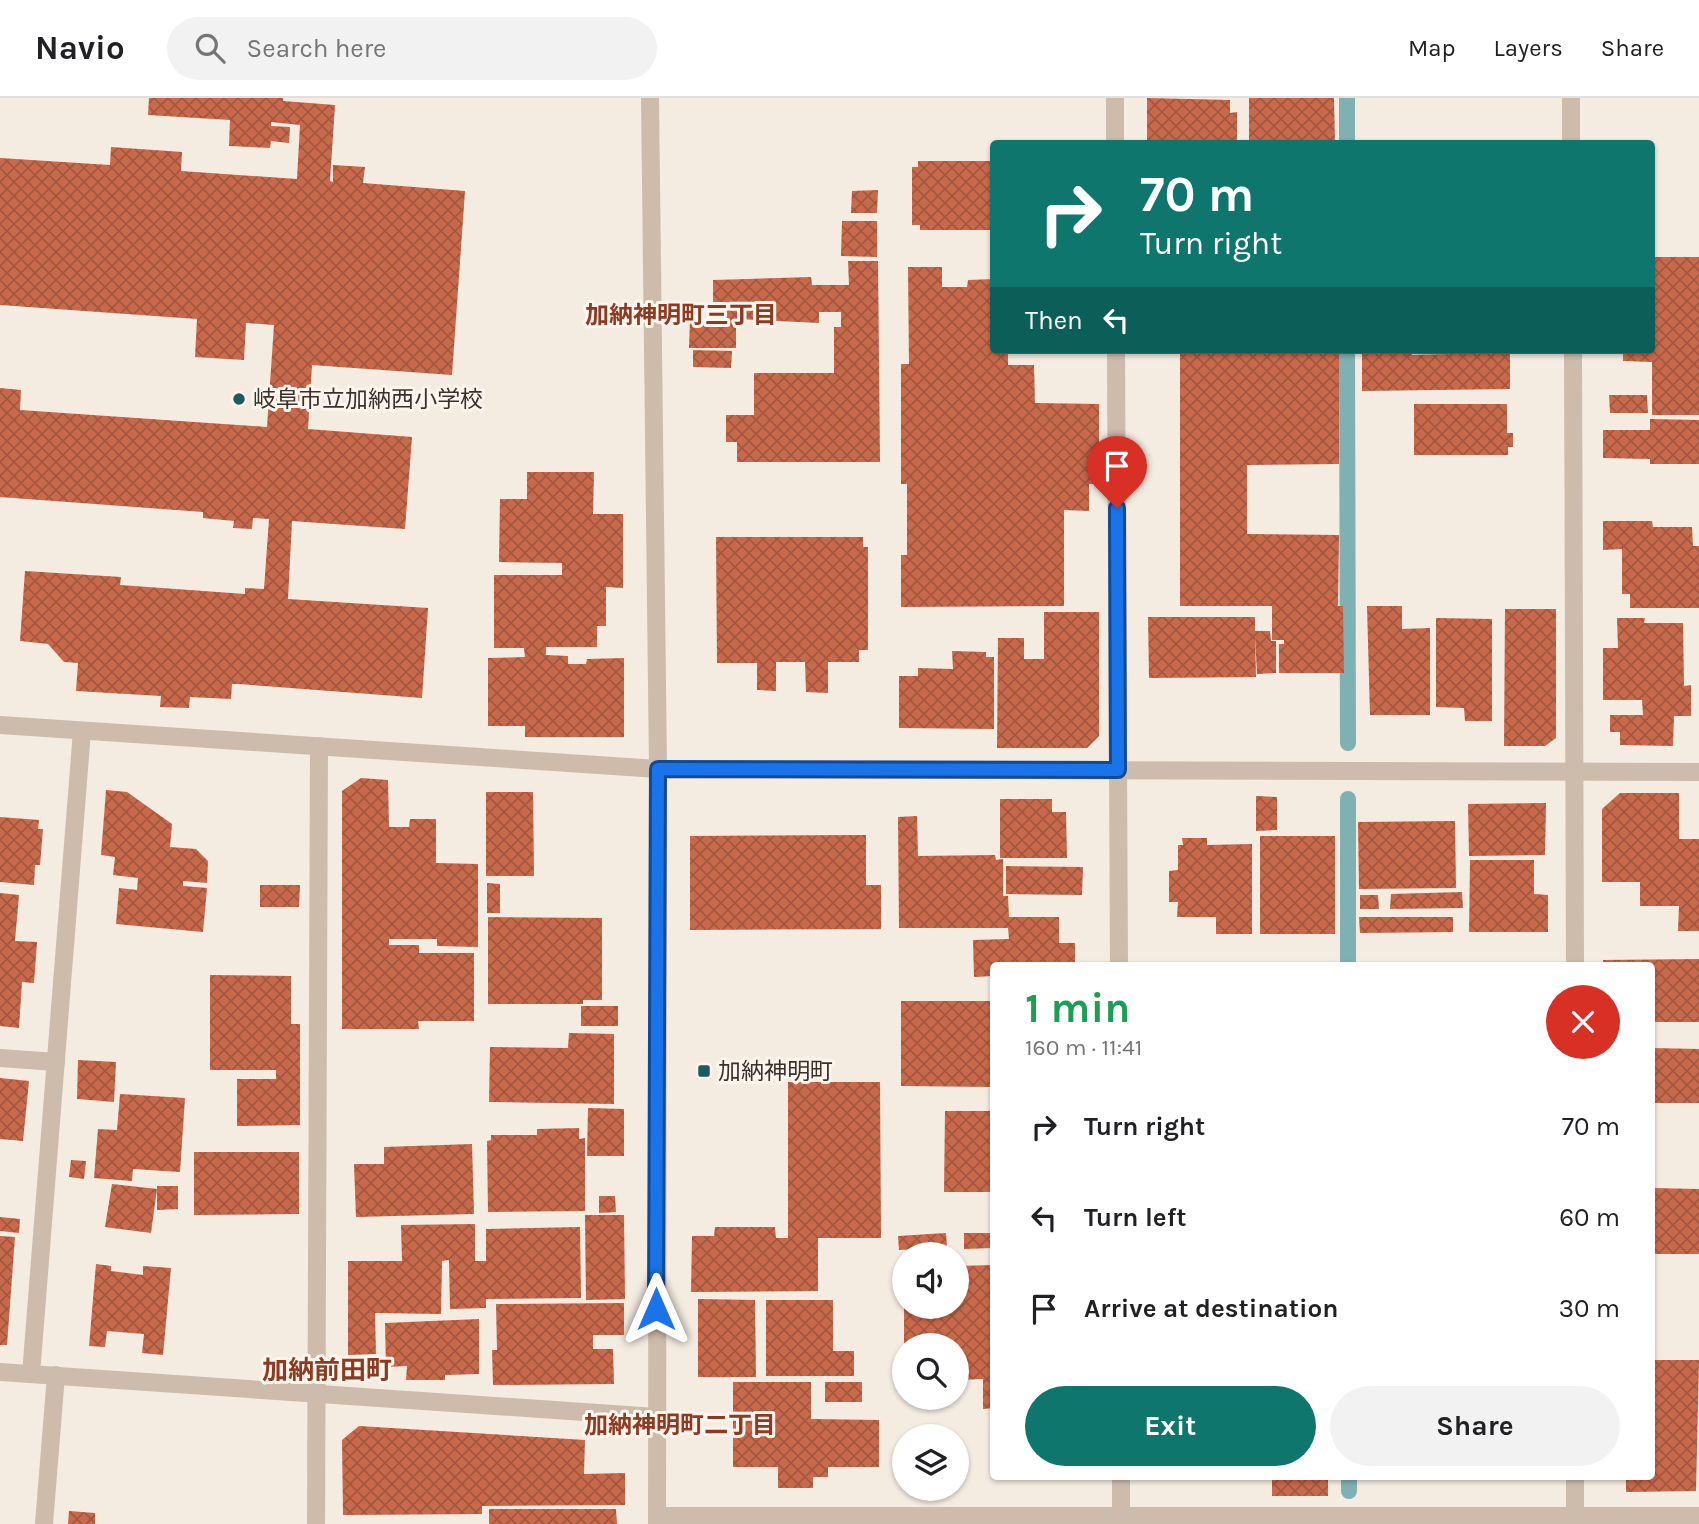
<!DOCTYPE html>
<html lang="en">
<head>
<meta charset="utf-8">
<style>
  body { margin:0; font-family:Karla,"Noto Sans JP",sans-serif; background:#f2f2f2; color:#202124; height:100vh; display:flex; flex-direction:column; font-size:26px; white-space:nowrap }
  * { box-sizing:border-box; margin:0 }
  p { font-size:23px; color:#757577 }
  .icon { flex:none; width:38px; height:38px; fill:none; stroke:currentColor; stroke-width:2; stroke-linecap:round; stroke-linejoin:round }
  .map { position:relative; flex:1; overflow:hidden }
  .drawer { position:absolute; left:990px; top:864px; width:665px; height:518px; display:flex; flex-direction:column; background:#fff; border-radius:7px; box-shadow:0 2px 5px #0004 }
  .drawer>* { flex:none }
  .guide { position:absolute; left:990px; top:42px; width:665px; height:214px; border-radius:7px; box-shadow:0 2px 5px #0004; background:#0f766e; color:#fff; overflow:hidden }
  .controls { position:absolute; left:892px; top:1144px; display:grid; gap:14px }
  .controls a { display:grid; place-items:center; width:77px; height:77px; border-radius:50%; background:#fff; box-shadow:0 2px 5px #0004; font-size:35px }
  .pin { position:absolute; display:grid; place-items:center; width:60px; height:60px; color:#fff; margin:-72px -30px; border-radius:50% 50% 50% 0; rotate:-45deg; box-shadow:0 0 7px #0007 }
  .pin .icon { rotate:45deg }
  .me { position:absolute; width:77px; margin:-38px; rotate:0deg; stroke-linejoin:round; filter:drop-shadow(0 0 5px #0008) }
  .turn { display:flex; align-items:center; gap:24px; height:147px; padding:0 35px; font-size:32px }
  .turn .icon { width:91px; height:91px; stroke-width:2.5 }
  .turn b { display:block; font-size:49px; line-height:60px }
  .then { display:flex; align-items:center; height:66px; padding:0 35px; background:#0003; gap:14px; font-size:26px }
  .round { display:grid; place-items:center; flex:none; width:74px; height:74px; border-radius:37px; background:#f2f2f2 }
  .headline { display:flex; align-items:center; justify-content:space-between; height:119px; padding:0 35px }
  h1 { font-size:42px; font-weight:700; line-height:52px; color:#1e9e55 }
  .primary-button { display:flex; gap:14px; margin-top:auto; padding:14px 35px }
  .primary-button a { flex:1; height:80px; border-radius:42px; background:#0f766e; color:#fff; font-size:28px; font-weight:700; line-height:80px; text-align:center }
  .primary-button a+a { background:#f2f2f2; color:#202124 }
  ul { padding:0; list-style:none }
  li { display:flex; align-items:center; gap:21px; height:91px; padding:0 35px }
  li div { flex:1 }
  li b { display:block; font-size:26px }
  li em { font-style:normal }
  header { display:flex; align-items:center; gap:42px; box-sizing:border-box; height:98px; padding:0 35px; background:#fff; border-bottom:2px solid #e0e0e0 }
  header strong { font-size:33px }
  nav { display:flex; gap:38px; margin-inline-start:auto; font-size:24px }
  .search { width:490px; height:63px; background:#f2f2f2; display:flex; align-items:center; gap:18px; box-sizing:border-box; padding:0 24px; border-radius:38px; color:#757577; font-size:26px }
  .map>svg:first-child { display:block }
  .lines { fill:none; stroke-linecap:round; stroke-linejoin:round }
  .stream { stroke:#7fb0b2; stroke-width:16 }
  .building { fill:url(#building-cross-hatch) }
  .minor { stroke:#cdbbac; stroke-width:18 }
  .tertiary { stroke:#cdbbac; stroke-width:18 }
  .route-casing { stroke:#114b97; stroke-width:18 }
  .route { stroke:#1a73e8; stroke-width:12 }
  .poi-dot { fill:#1f5a5e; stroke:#fbf5ee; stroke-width:2.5 }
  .labels { text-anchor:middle; stroke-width:6; stroke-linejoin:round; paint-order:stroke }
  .poi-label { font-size:23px; fill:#3b302b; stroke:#fbf5ee; text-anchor:start }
  .neighbourhood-label { font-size:24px; font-weight:bold; fill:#8c3b22; stroke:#fbf5ee }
  .quarter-label { font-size:26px; font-weight:bold; fill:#8c3b22; stroke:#fbf5ee }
</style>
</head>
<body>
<header>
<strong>Navio</strong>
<div class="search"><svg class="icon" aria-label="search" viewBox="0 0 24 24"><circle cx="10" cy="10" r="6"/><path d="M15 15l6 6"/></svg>Search here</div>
<nav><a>Map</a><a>Layers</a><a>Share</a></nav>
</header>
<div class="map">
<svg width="1699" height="1426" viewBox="0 0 1699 1426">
  <defs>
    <pattern id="building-cross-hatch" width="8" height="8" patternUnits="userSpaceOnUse" patternTransform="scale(1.75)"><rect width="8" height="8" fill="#c8694b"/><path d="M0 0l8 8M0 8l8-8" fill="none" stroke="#a4573f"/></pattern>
  </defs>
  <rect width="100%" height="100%" fill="#f4ebe1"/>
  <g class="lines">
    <!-- stream -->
    <g class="stream">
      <polyline points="1347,0 1347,46"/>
      <polyline points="1347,252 1348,645"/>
      <polyline points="1348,701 1348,868"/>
      <polyline points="1349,1379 1349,1393"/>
    </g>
  </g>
  <!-- building -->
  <g class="building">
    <polygon points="149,0 283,0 283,3 335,7 330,83 333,84 333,67 365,69 363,85 465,93 452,277 312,267 308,331 412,339 405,431 292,423 288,501 428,510 422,600 239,586 232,586 231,601 190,599 189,610 160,609 161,598 76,593 78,565 64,564 48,546 20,543 25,473 121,479 120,487 245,496 245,490 264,491 269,421 253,420 252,431 233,430 234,423 203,420 203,414 0,399 0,290 21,292 20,312 267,329 274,227 246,225 244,262 195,259 197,221 0,207 0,60 110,67 111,49 182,54 181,73 297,81 300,27 271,24 271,28 290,29 289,45 271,43 270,50 229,48 230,22 148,17"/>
    <polygon points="1147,0 1230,2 1230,15 1237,14 1237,46 1147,46"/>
    <polygon points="1249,0 1334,0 1335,46 1249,46"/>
    <polygon points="918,63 994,63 994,132 920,132 920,127 912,127 912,69 918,69"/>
    <polygon points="878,92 877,115 851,115 852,93"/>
    <polygon points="842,123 877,123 877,159 841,158"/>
    <polygon points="1652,159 1699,159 1699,317 1652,317 1652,264 1623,263 1623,252 1652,252"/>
    <polygon points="848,163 878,163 880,364 737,364 737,344 726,344 726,317 754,317 754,275 834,275 834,229 841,229 841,214 819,214 819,225 736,221 736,250 689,250 690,222 713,221 713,182 811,179 812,187 849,187"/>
    <polygon points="908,169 942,169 942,189 967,189 968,182 994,181 994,252 1008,252 1008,267 1034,267 1035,305 1099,306 1099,386 1089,386 1089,413 1064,412 1064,508 901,509 901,457 907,457 907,386 901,386 901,266 909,266"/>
    <polygon points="693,252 732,253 731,270 693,269"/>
    <polygon points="1180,252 1339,252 1339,366 1247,367 1247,436 1339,437 1338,508 1343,508 1344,575 1279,575 1279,546 1284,546 1284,542 1272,542 1272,508 1180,508"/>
    <polygon points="1373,252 1412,252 1412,257 1450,256 1450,252 1510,252 1510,291 1362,293 1362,256 1373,256"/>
    <polygon points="1609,297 1647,297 1648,315 1610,315"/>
    <polygon points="1414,306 1507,306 1507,335 1513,335 1513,349 1508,349 1508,357 1414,357"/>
    <polygon points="1650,321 1699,322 1699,366 1650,366 1650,361 1603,360 1603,332 1650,332"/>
    <polygon points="527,374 594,374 593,416 623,416 623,490 606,489 606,528 597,528 597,549 546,549 546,557 568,558 568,566 586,566 587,561 624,560 624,639 525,639 525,628 488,628 488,560 525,559 524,550 494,550 494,477 562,477 562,465 499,464 500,401 527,401"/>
    <polygon points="1603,423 1652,423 1653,429 1692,429 1693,448 1699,448 1699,510 1630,510 1630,496 1622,496 1622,451 1603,452"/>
    <polygon points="716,439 863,439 863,449 868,449 868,552 859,552 859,564 828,564 828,595 806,594 805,564 776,564 776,593 757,592 757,565 717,565"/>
    <polygon points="1367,508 1402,508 1402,531 1430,530 1430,617 1370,617"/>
    <polygon points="1505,511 1556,511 1556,640 1545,648 1504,648"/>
    <polygon points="1044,514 1099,514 1099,638 1087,650 997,650 998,540 1024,540 1024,561 1044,561"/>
    <polygon points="1148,519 1255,519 1255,533 1270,533 1271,543 1276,543 1276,575 1257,576 1255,537 1256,579 1149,580"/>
    <polygon points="1436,520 1492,521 1492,623 1465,623 1464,610 1436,609"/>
    <polygon points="1617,520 1645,520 1644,525 1683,525 1684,588 1691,587 1691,618 1674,618 1673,648 1620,647 1620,634 1610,634 1610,617 1643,617 1642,602 1603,602 1603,550 1618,550"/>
    <polygon points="952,553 986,554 986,559 994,559 994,631 899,630 899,578 918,578 918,570 953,571"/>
    <polygon points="361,680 388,682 389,729 409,729 410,721 436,721 436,765 478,766 478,849 437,848 437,841 389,841 389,847 419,847 419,855 474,855 474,923 418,923 419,931 342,931 342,693"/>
    <polygon points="106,692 127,694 172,726 170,749 196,751 208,763 207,785 183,783 183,788 207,790 203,834 116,826 119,790 137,792 138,780 113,777 115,759 101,757"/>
    <polygon points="486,694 533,694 534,778 486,778"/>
    <polygon points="1620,695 1679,695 1679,741 1699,741 1699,833 1678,833 1679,808 1640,808 1640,784 1602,784 1602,711"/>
    <polygon points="1256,698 1277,699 1277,732 1256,733"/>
    <polygon points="1000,701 1052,701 1052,714 1066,714 1067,760 1000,760"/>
    <polygon points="1546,705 1545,757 1469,758 1468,706"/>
    <polygon points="917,718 918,758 995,757 996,762 1003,761 1003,798 1008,798 1009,819 1059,819 1059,845 1075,845 1075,868 994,868 994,878 974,879 973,842 1009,841 1008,830 899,830 898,719"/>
    <polygon points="0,719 39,722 38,731 43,731 40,767 35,767 34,787 0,784"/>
    <polygon points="1455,723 1456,790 1359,791 1358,724"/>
    <polygon points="866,737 866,787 881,787 881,831 690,832 690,738"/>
    <rect x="1260" y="738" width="75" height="98"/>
    <polygon points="1182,740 1207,740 1207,747 1252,746 1252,836 1216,836 1216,819 1177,819 1178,804 1169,804 1169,773 1178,772 1178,747 1183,747"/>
    <polygon points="1470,762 1534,762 1534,796 1548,797 1548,834 1469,834"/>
    <polygon points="1006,768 1083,769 1082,797 1006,796"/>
    <polygon points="487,785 500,786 500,815 487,815"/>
    <polygon points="260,787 300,787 299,809 260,809"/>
    <polygon points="1462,794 1463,810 1390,811 1391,796"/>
    <polygon points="0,795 19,797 15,843 37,844 34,885 22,884 19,930 0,928"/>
    <polygon points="1360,797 1378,797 1379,811 1360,811"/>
    <polygon points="488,819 602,820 602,902 583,902 583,906 488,906"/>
    <polygon points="1359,819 1453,819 1453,834 1360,835"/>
    <polygon points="1699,861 1699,924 1652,924 1652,868 1603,868 1603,862"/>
    <polygon points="1478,865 1478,868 1453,868 1453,866"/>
    <polygon points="210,877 291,878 291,926 300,926 300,1027 237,1028 237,981 276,981 276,972 210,972"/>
    <polygon points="901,903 994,903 994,989 901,988"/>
    <rect x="581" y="908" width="37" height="20"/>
    <polygon points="569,935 614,936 614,1006 489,1004 490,949 568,950"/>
    <polygon points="1652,950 1699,951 1699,1005 1652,1005"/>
    <polygon points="78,962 116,964 114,1004 77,1001"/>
    <polygon points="0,980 29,983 23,1043 0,1041"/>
    <polygon points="788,984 880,984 881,1140 818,1140 818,1193 691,1194 692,1138 714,1138 715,1129 775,1129 776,1140 788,1140"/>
    <polygon points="120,996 185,1000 180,1074 133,1071 132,1083 94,1080 98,1031 117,1032"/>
    <polygon points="588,1010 624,1011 624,1058 587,1058"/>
    <polygon points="945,1013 994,1013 994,1094 944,1094"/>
    <polygon points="579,1030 579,1041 585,1040 585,1113 488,1114 487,1043 491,1042 491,1037 537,1037 537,1031"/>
    <polygon points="472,1046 474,1116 356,1119 354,1066 384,1066 384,1049"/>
    <polygon points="194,1054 299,1054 299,1116 194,1117"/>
    <polygon points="71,1062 86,1063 84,1081 69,1079"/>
    <polygon points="112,1086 157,1091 151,1135 105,1129"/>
    <polygon points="157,1088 178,1088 178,1111 157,1112"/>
    <polygon points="1652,1090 1699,1091 1699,1156 1652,1156"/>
    <polygon points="599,1098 615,1098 616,1114 599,1115"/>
    <polygon points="585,1117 624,1117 625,1201 586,1202"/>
    <polygon points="0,1119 20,1121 19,1135 0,1133"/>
    <polygon points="475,1126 475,1163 486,1163 486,1131 580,1129 581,1200 486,1201 486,1210 450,1211 449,1162 442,1163 441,1216 375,1215 376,1256 348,1257 348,1163 402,1163 401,1127"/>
    <polygon points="946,1135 947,1149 899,1152 898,1138"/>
    <polygon points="964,1135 994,1135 994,1150 964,1151"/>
    <polygon points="0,1138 15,1139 7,1247 0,1247"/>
    <polygon points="96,1166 111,1168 111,1173 143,1177 143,1168 171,1170 163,1257 142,1255 144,1236 107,1233 105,1249 89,1248"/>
    <polygon points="994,1167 994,1310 983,1311 983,1281 957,1282 957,1248 904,1248 904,1209 957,1209 957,1168"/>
    <polygon points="698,1201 755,1202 756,1279 698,1279"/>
    <polygon points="766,1202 833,1202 833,1253 854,1253 854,1278 766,1278"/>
    <polygon points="624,1205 624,1237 593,1237 593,1251 613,1251 614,1286 493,1287 492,1252 497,1252 496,1206"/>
    <polygon points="479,1221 479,1276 445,1277 445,1282 406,1282 407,1268 386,1269 385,1225"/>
    <polygon points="1652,1262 1699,1262 1696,1393 1626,1394 1626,1379 1652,1379"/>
    <polygon points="733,1284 811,1284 811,1321 879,1322 879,1369 828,1369 828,1379 813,1379 813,1390 778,1390 778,1369 733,1369"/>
    <rect x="825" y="1284" width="37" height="20"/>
    <polygon points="359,1328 585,1342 584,1376 625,1375 625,1407 482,1408 482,1416 343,1417 342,1342"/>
    <rect x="1272" y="1379" width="56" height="19"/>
    <polygon points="489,1411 616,1411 617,1426 489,1426"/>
    <polygon points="69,1413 95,1415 95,1426 68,1426"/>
  </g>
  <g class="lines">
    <!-- minor -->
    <g class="minor">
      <polyline points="1115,0 1115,46"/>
      <polyline points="1571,0 1571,46"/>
      <polyline points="1116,252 1119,868"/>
      <polyline points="1573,252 1575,868"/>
      <polyline points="0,627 658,671 1699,674"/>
      <polyline points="0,960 56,964"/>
      <polyline points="0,1274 656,1319"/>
      <polyline points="31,1276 82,633"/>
      <polyline points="1121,1379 1121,1426"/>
      <polyline points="657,1418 1699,1418"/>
      <polyline points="44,1426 56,1277"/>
      <polyline points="316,1426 319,648"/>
      <polyline points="1575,1426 1575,1379"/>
    </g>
    <!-- tertiary -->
    <polyline class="tertiary" points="650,0 658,671 657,1426"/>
  </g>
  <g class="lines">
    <defs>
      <polyline id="route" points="656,1211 658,671 1118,672 1117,410"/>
    </defs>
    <!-- route casing -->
    <use href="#route" class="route-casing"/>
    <!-- route -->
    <use href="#route" class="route"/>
  </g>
  <!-- markers -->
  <g class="poi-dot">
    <circle cx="239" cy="301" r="7"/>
    <rect x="697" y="966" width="14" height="14" rx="3.5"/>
  </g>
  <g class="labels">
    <!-- poi labels -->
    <g class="poi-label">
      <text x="253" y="309">岐阜市立加納西小学校</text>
      <text x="718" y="981">加納神明町</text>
    </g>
    <!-- neighbourhood labels -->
    <g class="neighbourhood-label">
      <text x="681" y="225">加納神明町三丁目</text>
      <text x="680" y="1335">加納神明町二丁目</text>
    </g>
    <!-- quarter labels -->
    <g class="quarter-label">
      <text x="327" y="1281">加納前田町</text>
    </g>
  </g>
</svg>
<div class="controls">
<a><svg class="icon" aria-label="sound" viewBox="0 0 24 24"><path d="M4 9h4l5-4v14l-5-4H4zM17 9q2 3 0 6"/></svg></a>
<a><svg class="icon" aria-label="search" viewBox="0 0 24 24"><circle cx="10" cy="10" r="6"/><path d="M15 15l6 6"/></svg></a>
<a><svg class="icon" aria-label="layers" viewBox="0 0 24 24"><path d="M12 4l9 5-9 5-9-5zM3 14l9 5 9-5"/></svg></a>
</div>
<div class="pin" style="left:1117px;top:410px;background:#d93025"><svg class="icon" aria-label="arrive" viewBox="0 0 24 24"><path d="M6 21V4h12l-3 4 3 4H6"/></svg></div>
<svg class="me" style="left:656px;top:1211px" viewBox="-20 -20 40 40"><path d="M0-17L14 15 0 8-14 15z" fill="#1a73e8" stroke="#fff" stroke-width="4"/></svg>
<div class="guide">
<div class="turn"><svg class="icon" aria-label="right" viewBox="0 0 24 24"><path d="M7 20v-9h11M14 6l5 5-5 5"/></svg><div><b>70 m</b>Turn right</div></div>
<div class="then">Then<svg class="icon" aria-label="left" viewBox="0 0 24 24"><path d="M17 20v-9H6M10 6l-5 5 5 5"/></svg></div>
</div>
<section class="drawer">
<div class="headline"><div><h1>1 min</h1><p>160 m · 11:41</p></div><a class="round" style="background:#d93025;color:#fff"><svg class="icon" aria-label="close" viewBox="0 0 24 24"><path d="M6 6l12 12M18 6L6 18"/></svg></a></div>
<ul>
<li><svg class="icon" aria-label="right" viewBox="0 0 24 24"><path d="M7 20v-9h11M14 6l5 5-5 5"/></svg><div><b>Turn right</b></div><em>70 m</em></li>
<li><svg class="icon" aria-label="left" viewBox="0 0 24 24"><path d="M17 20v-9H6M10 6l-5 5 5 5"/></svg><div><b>Turn left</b></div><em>60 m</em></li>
<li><svg class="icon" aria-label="arrive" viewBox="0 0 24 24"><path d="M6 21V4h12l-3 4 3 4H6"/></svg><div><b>Arrive at destination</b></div><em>30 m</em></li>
</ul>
<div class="primary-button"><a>Exit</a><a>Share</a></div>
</section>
</div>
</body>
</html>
